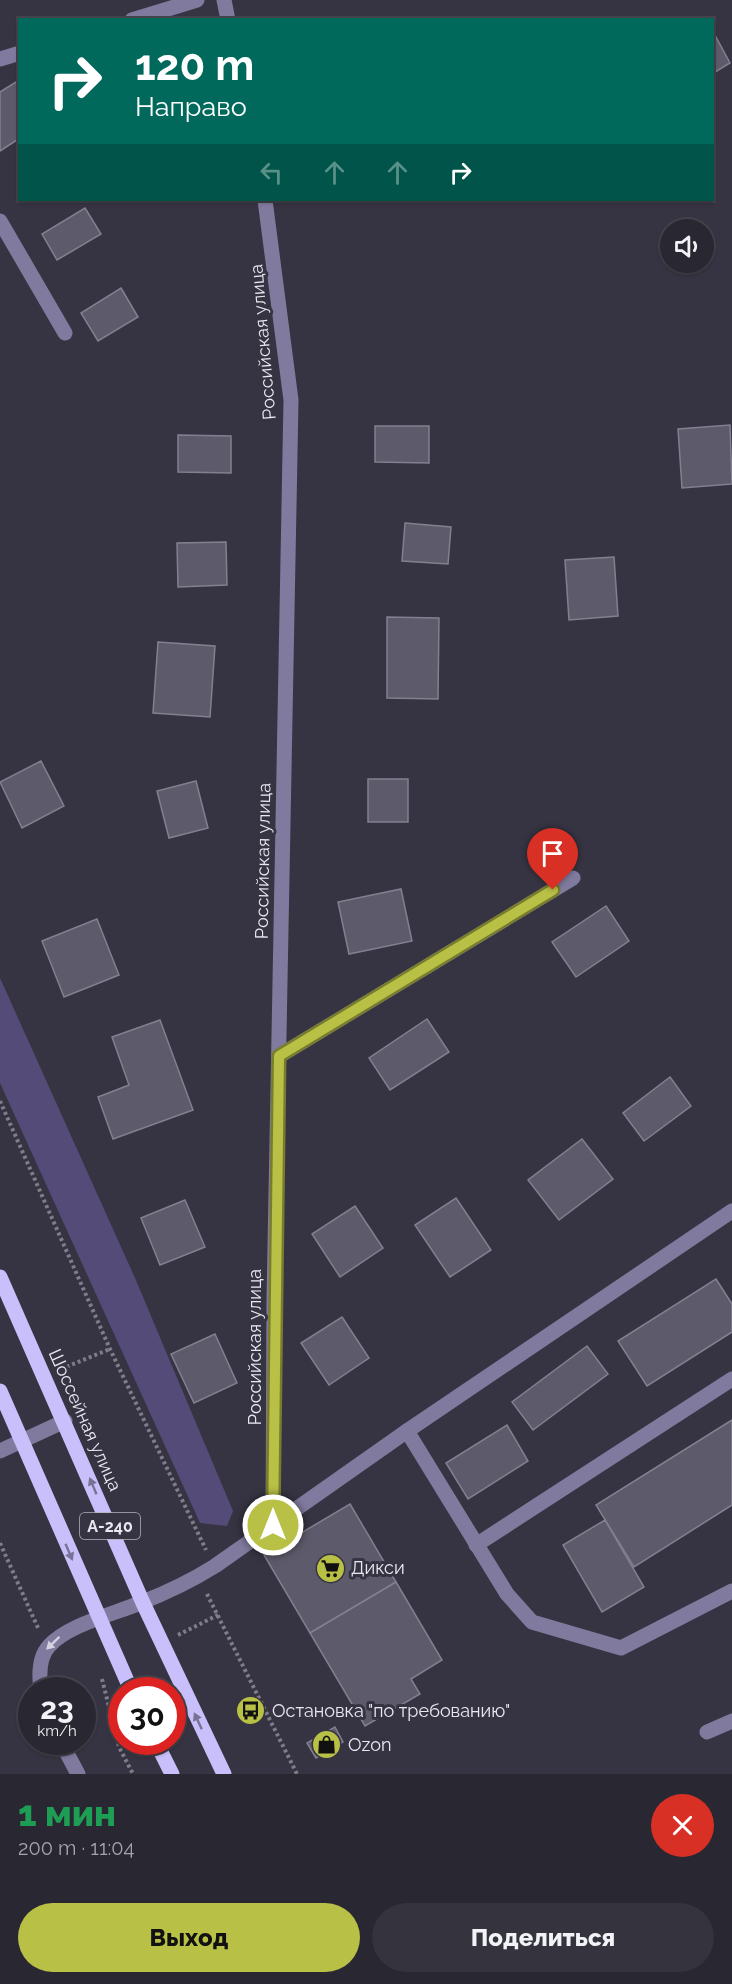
<!DOCTYPE html>
<html lang="ru">
<head>
<meta charset="utf-8">
<style>
  body { margin:0; font-family:Raleway,sans-serif; background:#34333e; color:#f1f3f6; height:100vh; display:flex; flex-direction:column; font-size:22px; white-space:nowrap }
  * { box-sizing:border-box; margin:0 }
  p { font-size:20px; color:#a5a5ac }
  .icon { flex:none; width:33px; height:33px; fill:none; stroke:currentColor; stroke-width:2; stroke-linecap:round; stroke-linejoin:round }
  .map { position:relative; height:1774px; overflow:hidden }
  .side { display:flex; flex-direction:column; background:#282732; flex:1 }
  .side>* { flex:none }
  .banner { position:absolute; left:18px; top:18px; width:696px; height:183px; border-radius:0px; box-shadow:0 2px 4px #0004,0 0 0 2px #44444d; background:#00695c; color:#fff; overflow:hidden }
  .fabs { position:absolute; left:660px; top:219px; display:grid; gap:12px }
  .fabs a { display:grid; place-items:center; width:54px; height:54px; border-radius:50%; background:#282732; box-shadow:0 2px 4px #0004,0 0 0 2px #44444d; font-size:30px }
  .speed { position:absolute; left:18px; top:1677px; display:flex; gap:12px; font-size:30px; font-weight:700; text-align:center }
  .speed>* { display:grid; place-content:center; width:78px; height:78px; border-radius:50%; background:#282732; box-shadow:0 2px 4px #0004,0 0 0 2px #44444d; line-height:1 }
  .speed small { font-size:15px; font-weight:400 }
  .speed .limit { border:9px solid #d22; background:#fff; color:#111 }
  .pin { position:absolute; display:grid; place-items:center; width:51px; height:51px; color:#fff; margin:-62px -26px; border-radius:50% 50% 50% 0; rotate:-45deg; box-shadow:0 0 6px #0007 }
  .pin .icon { rotate:45deg }
  .me { position:absolute; width:66px; margin:-33px; rotate:0deg; stroke-linejoin:round; filter:drop-shadow(0 0 4px #0008) }
  .turn { display:flex; align-items:center; gap:21px; height:126px; padding:0 18px; font-size:27px }
  .turn .icon { width:78px; height:78px; stroke-width:2.5 }
  .turn b { display:block; font-size:42px; line-height:51px }
  .lanes { display:flex; align-items:center; height:57px; padding:0 18px; background:#0003; justify-content:center; gap:30px; direction:ltr }
  .lanes .off { opacity:.35 }
  .round { display:grid; place-items:center; flex:none; width:63px; height:63px; border-radius:32px; background:#34333e }
  .headline { display:flex; align-items:center; justify-content:space-between; height:102px; padding:0 18px }
  h1 { font-size:36px; font-weight:800; line-height:45px; color:#1e9e55 }
  .button { display:flex; gap:12px; margin-top:auto; padding:12px 18px }
  .button a { flex:1; height:69px; border-radius:36px; background:#b9c046; color:#111; font-size:24px; font-weight:800; line-height:69px; text-align:center }
  .button a+a { background:#34333e; color:#f1f3f6 }
  .map>svg:first-child { display:block }
  .green { fill:#554b79 }
  .building { fill:#5d5b6b; stroke:#828090; stroke-width:1.5 }
  .lines { fill:none; stroke-linecap:round; stroke-linejoin:round }
  .path { stroke:#7f7d89; stroke-width:4; stroke-dasharray:3 3; stroke-linecap:butt }
  .minor { stroke:#807a9e; stroke-width:15 }
  .major { stroke:#c9bffa; stroke-width:15 }
  .oneway { fill:#787395 }
  .oneway2 { fill:#d4d2e0 }
  .route-casing { stroke:#787d2e; stroke-width:15 }
  .route { stroke:#b9c046; stroke-width:10 }
  .labels { text-anchor:middle; stroke-width:6; stroke-linejoin:round; paint-order:stroke }
  .shield { fill:#363442; stroke:#b3b2bc; stroke-width:1.5 }
  .shield-label { font-size:16px; font-weight:bold; fill:#e9e8f1 }
  .street-label { font-size:18px; fill:#e9e8f1; stroke:#363442 }
  .poi-label { font-size:18px; fill:#e9e8f1; stroke:#363442; text-anchor:start }
</style>
</head>
<body>
<div class="map">
<svg width="732" height="1774" viewBox="0 0 732 1774">
  <rect width="100%" height="100%" fill="#363442"/>
  <!-- green -->
  <polygon class="green" points="0,978 135,1278 233,1511 227,1526 200,1523 0,1083"/>
  <!-- building -->
  <g class="building">
    <polygon points="716,37 730,63 712,74 712,39"/>
    <polygon points="16,82 20,88 20,138 0,151 0,92"/>
    <polygon points="85,208 101,234 57,260 42,234"/>
    <polygon points="121,288 138,317 98,341 81,313"/>
    <polygon points="730,425 732,484 682,488 678,429"/>
    <polygon points="375,426 429,426 429,463 375,462"/>
    <polygon points="178,435 231,436 231,473 178,472"/>
    <polygon points="405,523 451,527 448,564 402,561"/>
    <polygon points="226,542 227,585 178,587 177,543"/>
    <polygon points="614,557 618,616 569,620 565,560"/>
    <polygon points="387,617 439,618 438,699 387,698"/>
    <polygon points="158,642 215,646 210,717 153,713"/>
    <polygon points="41,761 64,806 22,828 0,782"/>
    <rect x="368" y="779" width="40" height="43"/>
    <polygon points="196,781 208,828 169,838 157,791"/>
    <polygon points="401,889 412,941 349,954 338,902"/>
    <polygon points="606,906 629,941 576,977 552,942"/>
    <polygon points="97,919 119,975 64,997 42,941"/>
    <polygon points="427,1019 449,1052 390,1090 369,1058"/>
    <polygon points="160,1020 193,1110 113,1139 98,1097 129,1085 112,1037"/>
    <polygon points="670,1077 691,1106 644,1141 623,1113"/>
    <polygon points="582,1139 613,1179 559,1220 528,1180"/>
    <polygon points="456,1198 491,1250 450,1277 415,1225"/>
    <polygon points="185,1200 205,1247 160,1265 141,1218"/>
    <polygon points="355,1206 383,1248 340,1277 312,1234"/>
    <polygon points="716,1279 732,1304 732,1332 647,1386 618,1341"/>
    <polygon points="342,1317 369,1358 329,1385 301,1343"/>
    <polygon points="215,1334 237,1383 194,1403 171,1354"/>
    <polygon points="587,1346 608,1374 533,1430 512,1402"/>
    <polygon points="732,1420 732,1505 634,1567 596,1505"/>
    <polygon points="507,1425 528,1461 468,1499 446,1463"/>
    <polygon points="350,1504 396,1582 310,1633 264,1555"/>
    <polygon points="605,1520 644,1587 602,1612 563,1545"/>
    <polygon points="396,1582 442,1660 411,1679 420,1694 365,1726 310,1633"/>
    <polygon points="335,1727 343,1742 316,1758 307,1743"/>
  </g>
  <g class="lines">
    <!-- path -->
    <g class="path">
      <polyline points="0,1101 110,1349 206,1550"/>
      <polyline points="61,1369 110,1349"/>
      <polyline points="0,1543 38,1628"/>
      <polyline points="207,1594 297,1774"/>
      <polyline points="178,1635 218,1615"/>
      <polyline points="102,1679 119,1747 133,1774"/>
    </g>
    <!-- minor -->
    <g class="minor">
      <polyline points="224,0 228,20"/>
      <polyline points="132,20 197,0"/>
      <polyline points="0,59 20,53"/>
      <polyline points="265,200 291,400 274,1300 273,1525"/>
      <polyline points="0,221 65,333"/>
      <polyline points="279,1056 573,878"/>
      <polyline points="407,1431 507,1594 532,1622 621,1648 732,1591"/>
      <polyline points="0,1451 65,1421"/>
      <polyline points="476,1545 732,1379"/>
      <path d="M41,1690C39,1676 38,1658 49,1646C67,1625 114,1614 140,1603C166,1593 191,1581 215,1566L407,1431L732,1211"/>
      <polyline points="707,1732 732,1721"/>
      <polyline points="61,1742 78,1774"/>
    </g>
    <!-- major -->
    <g class="major">
      <polyline points="0,1277 143,1603 224,1774"/>
      <polyline points="0,1391 131,1690"/>
      <polyline points="156,1742 172,1774"/>
    </g>
  </g>
  <!-- one-way arrows -->
  <defs><path id="oneway-solid" d="M-6-.8H1V-3.2L6.5 0L1 3.2V.8H-6Z" transform="scale(1.5)"/></defs>
  <g class="oneway">
    <use href="#oneway-solid" transform="translate(93 1486) rotate(-113)"/>
    <use href="#oneway-solid" transform="translate(69 1552) rotate(67)"/>
    <use href="#oneway-solid" transform="translate(198 1721) rotate(-115)"/>
  </g>
  <use class="oneway2" href="#oneway-solid" transform="translate(53 1643) rotate(136)"/>
  <g class="lines">
    <defs>
      <polyline id="route" points="273,1525 279,1056 553,890"/>
    </defs>
    <!-- route casing -->
    <use href="#route" class="route-casing"/>
    <!-- route -->
    <use href="#route" class="route"/>
  </g>
  <!-- icons -->
  <defs>
    <symbol id="supermarket-disc" viewBox="-11 -11 22 22"><circle r="9.5" fill="#b9c046" stroke="#363442"/><path d="M-6-5.5h2.5l.6 2H6L4.5 2H-2.5L-4.4-4H-6ZM-1.5 3.2a1.3 1.3 0 1 0 .1 0ZM3 3.2a1.3 1.3 0 1 0 .1 0Z" fill="#111"/></symbol>
    <symbol id="bus-disc" viewBox="-11 -11 22 22"><circle r="9.5" fill="#b9c046" stroke="#363442"/><path d="M-5-6H5V4H4V6H2V4H-2V6H-4V4H-5ZM-3.5-4V0h7V-4ZM-3.5 1.2v1.5H-2V1.2ZM2 1.2v1.5H3.5V1.2Z" fill="#111"/></symbol>
    <symbol id="shop-disc" viewBox="-11 -11 22 22"><circle r="9.5" fill="#b9c046" stroke="#363442"/><path d="M-5-2.5h2.3a2.7 3.5 0 0 1 5.4 0H5L5.5 6h-11ZM-1.5-2.5h3a1.5 2.3 0 0 0-3 0Z" fill="#111"/></symbol>
  </defs>
  <g fill-rule="evenodd">
    <use href="#supermarket-disc" x="314" y="1552" width="33" height="33"/>
    <use href="#bus-disc" x="234" y="1694" width="33" height="33"/>
    <use href="#shop-disc" x="310" y="1728" width="33" height="33"/>
  </g>
  <g class="labels">
    <!-- shield labels -->
    <rect class="shield" x="80" y="1513" width="60" height="26" rx="4.5"/>
    <g class="shield-label">
      <text x="110" y="1532">А-240</text>
    </g>
    <!-- street labels -->
    <g class="street-label">
      <text transform="translate(263 342) rotate(-95)" y="6">Российская улица</text>
      <text transform="translate(263 861) rotate(-89)" y="6">Российская улица</text>
      <text transform="translate(255 1347) rotate(-90)" y="6">Российская улица</text>
      <text transform="translate(85 1420) rotate(66)" y="6">Шоссейная улица</text>
    </g>
    <!-- poi labels -->
    <g class="poi-label">
      <text x="351" y="1574">Дикси</text>
      <text x="272" y="1717">Остановка "по требованию"</text>
      <text x="348" y="1751">Ozon</text>
    </g>
  </g>
</svg>
<div class="fabs">
<a><svg class="icon" aria-label="sound" viewBox="0 0 24 24"><path d="M4 9h4l5-4v14l-5-4H4zM17 9q2 3 0 6"/></svg></a>
</div>
<div class="speed"><div>23<small>km/h</small></div><div class="limit">30</div></div>
<div class="pin" style="left:553px;top:890px;background:#d93025"><svg class="icon" aria-label="arrive" viewBox="0 0 24 24"><path d="M6 21V4h12l-3 4 3 4H6"/></svg></div>
<svg class="me" style="left:273px;top:1525px" viewBox="-20 -20 40 40"><circle r="17" fill="#b9c046" stroke="#fff" stroke-width="3"/><path d="M0-11L8 9 0 5-8 9z" fill="#fff"/></svg>
<div class="banner">
<div class="turn"><svg class="icon" aria-label="right" viewBox="0 0 24 24"><path d="M7 20v-9h11M14 6l5 5-5 5"/></svg><div><b>120 m</b>Направо</div></div>
<div class="lanes"><svg class="icon off" aria-label="left" viewBox="0 0 24 24"><path d="M17 20v-9H6M10 6l-5 5 5 5"/></svg><svg class="icon off" aria-label="ahead" viewBox="0 0 24 24"><path d="M12 20V5M6 11l6-6 6 6"/></svg><svg class="icon off" aria-label="ahead" viewBox="0 0 24 24"><path d="M12 20V5M6 11l6-6 6 6"/></svg><svg class="icon" aria-label="right" viewBox="0 0 24 24"><path d="M7 20v-9h11M14 6l5 5-5 5"/></svg></div>
</div>
</div>
<section class="side">
<div class="headline"><div><h1>1 мин</h1><p>200 m · 11:04</p></div><a class="round" style="background:#d93025;color:#fff"><svg class="icon" aria-label="close" viewBox="0 0 24 24"><path d="M6 6l12 12M18 6L6 18"/></svg></a></div>
<div class="button"><a>Выход</a><a>Поделиться</a></div>
</section>
</body>
</html>
